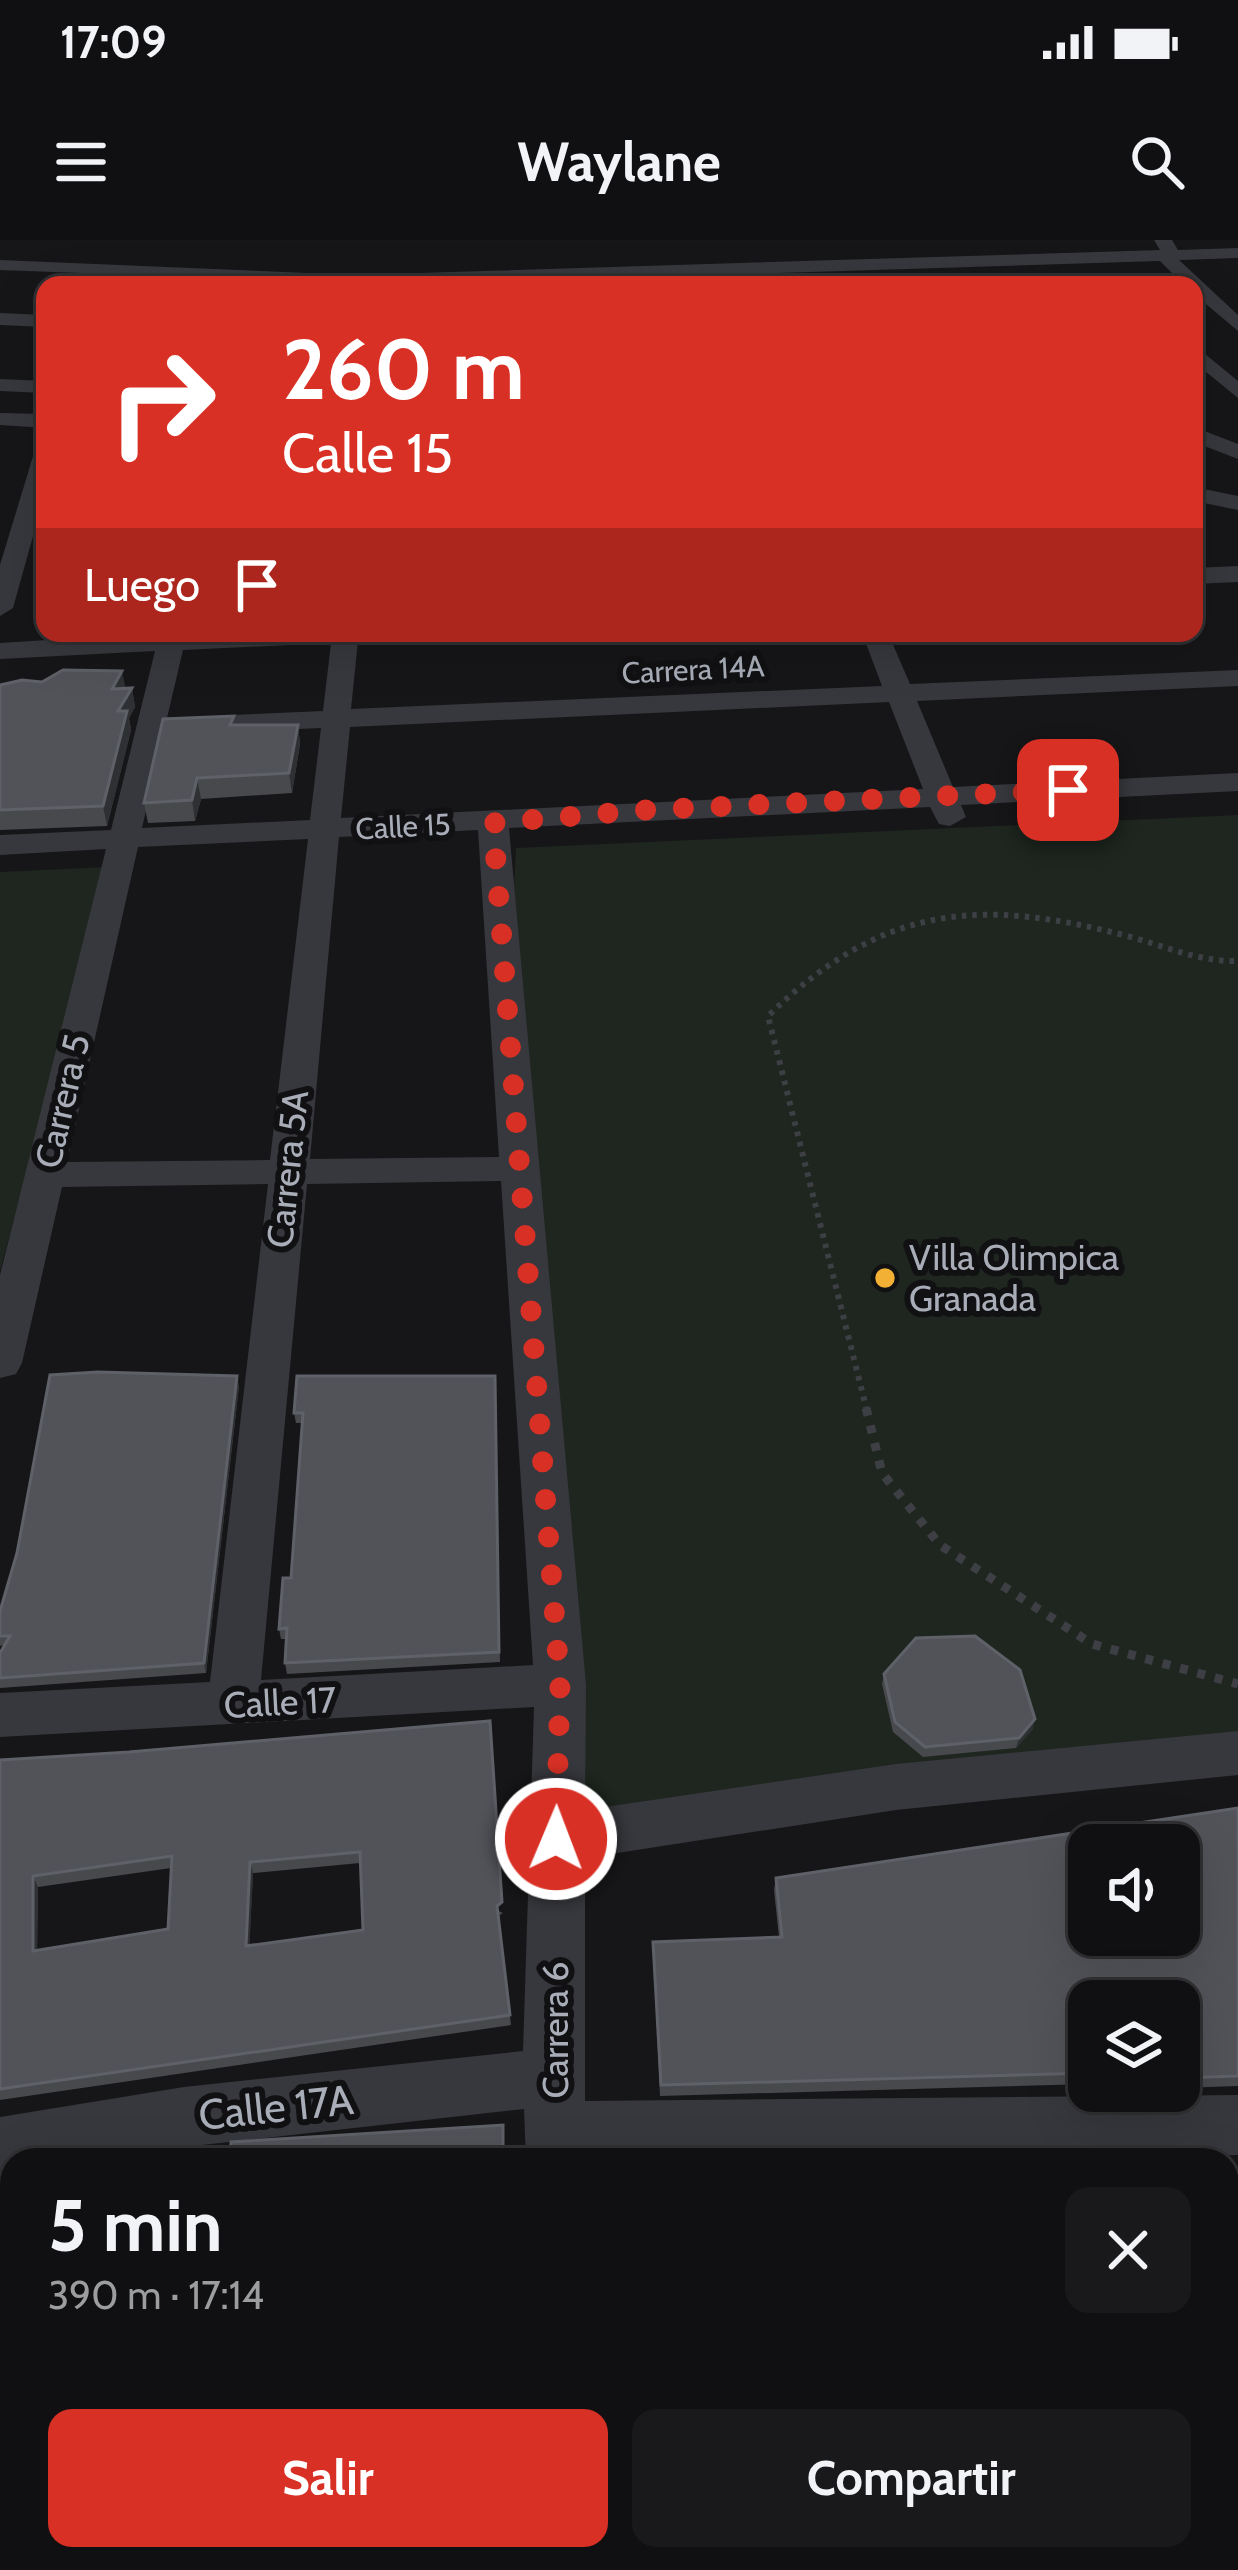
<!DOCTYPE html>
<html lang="es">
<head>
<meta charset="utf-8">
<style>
  body { margin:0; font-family:Cabin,sans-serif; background:#19191b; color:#f1f3f6; height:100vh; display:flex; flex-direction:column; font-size:45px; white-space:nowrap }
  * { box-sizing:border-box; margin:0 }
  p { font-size:39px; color:#9c9d9f }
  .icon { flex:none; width:66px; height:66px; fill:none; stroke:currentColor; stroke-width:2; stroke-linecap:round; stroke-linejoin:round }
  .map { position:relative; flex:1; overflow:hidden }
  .side { position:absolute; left:0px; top:1908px; width:1239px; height:423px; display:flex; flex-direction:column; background:#101012; border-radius:36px 36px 0 0; box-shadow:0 12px 48px #0002,0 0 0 3px #303032 }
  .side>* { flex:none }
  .guide { position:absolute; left:36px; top:36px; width:1167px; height:366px; border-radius:24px; box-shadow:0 12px 48px #0002,0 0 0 3px #303032; background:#d93025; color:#fff; overflow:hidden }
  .tools { position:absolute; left:1068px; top:1584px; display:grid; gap:24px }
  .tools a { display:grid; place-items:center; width:132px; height:132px; border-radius:24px; background:#101012; box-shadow:0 12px 48px #0002,0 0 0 3px #303032; font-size:60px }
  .pin { position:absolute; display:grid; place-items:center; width:102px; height:102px; color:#fff; margin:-51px; border-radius:24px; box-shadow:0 6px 18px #0006 }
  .me { position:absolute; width:132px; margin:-66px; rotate:1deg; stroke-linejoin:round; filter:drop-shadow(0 0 9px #0008) }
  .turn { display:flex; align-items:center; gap:42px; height:252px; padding:0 48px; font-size:54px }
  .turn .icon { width:156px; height:156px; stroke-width:2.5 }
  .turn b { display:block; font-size:84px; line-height:102px }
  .then { display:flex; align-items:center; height:114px; padding:0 48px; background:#0003; gap:24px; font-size:45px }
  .round { display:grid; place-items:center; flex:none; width:126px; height:126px; border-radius:24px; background:#19191b }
  .overview { display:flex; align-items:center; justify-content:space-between; height:204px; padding:0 48px }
  h1 { font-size:72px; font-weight:800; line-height:90px }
  .cta { display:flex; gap:24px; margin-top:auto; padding:24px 48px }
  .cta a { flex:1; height:138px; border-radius:24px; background:#d93025; color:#fff; font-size:48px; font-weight:800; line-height:138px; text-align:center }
  .cta a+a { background:#19191b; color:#f1f3f6 }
  .status { display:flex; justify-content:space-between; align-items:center; height:84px; padding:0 60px; background:#101012; direction:ltr }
  .status svg { height:33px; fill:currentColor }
  header { display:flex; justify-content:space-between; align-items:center; height:156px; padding:0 48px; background:#101012; font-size:54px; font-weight:800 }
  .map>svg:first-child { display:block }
  .green { fill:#1e261f }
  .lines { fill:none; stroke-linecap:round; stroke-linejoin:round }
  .path-far1 { stroke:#3d3f44; stroke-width:6; stroke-dasharray:4.5 6; stroke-linecap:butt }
  .path { stroke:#3d3f44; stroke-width:9; stroke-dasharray:8 10; stroke-linecap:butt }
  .minor { fill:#37383d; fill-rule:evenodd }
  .wall { fill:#47494d; fill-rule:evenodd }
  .shaded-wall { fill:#2f3033 }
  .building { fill:#525359; stroke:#5f6168; stroke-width:3; fill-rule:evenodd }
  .route { stroke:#d93025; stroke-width:21; stroke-dasharray:0 37.8 }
  .poi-dot { fill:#f2b134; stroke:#111113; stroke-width:4.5 }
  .labels { text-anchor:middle; stroke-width:12; stroke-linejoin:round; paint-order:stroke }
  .far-street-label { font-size:30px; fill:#a8adb8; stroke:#111113 }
  .street-label { font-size:36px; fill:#a8adb8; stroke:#111113 }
  .poi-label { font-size:36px; fill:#a8adb8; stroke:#111113; text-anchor:start }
  .near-street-label { font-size:42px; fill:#a8adb8; stroke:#111113 }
</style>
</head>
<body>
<div class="status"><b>17:09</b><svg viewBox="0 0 49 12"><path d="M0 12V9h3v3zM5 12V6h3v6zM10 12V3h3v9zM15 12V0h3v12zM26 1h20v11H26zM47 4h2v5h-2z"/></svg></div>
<header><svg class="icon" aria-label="menu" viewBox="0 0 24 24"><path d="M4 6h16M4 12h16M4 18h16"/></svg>Waylane<svg class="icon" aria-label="search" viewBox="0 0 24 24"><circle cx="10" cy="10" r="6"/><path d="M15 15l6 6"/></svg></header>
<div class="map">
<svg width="1238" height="2330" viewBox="0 0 1238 2330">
  <rect width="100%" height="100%" fill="#161618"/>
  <!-- green -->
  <g class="green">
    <polygon points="1238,575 1238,1495 559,1595 508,752 516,608"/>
    <polygon points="108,627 0,1031 0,632"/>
  </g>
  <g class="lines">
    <!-- path-far1 -->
    <path class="path-far1" d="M867,1171L768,776C883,664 980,657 1131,697C1167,707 1200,722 1238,721"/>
    <!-- path -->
    <polyline class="path" points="866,1168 882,1233 940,1305 1092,1404 1238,1444"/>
    <!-- minor -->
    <g class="minor">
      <polygon points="1154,0 1172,0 1178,10 1238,8 1238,18 1179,20 1238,75 1238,91 1194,54 1194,45 1184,45 1160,21 402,45 0,30 0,20 354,35 1160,10"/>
      <polygon points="0,73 45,75 45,87 0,85"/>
      <polygon points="1194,105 1238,141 1238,158 1194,122"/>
      <polygon points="0,139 45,141 45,153 0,151"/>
      <polygon points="0,173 45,174 45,188 0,185"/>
      <polygon points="1194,187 1238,204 1238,219 1194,202"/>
      <polygon points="45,206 45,253 13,368 0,376 0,325 34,213"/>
      <polygon points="1194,247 1238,256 1238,270 1194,261"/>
      <polygon points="1238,326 1238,342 1194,344 1194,328"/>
      <path d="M160,393H378L374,399L358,401L351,469L882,446L862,393H888L910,444L1238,430V446L917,461L953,547L1238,533V551L961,565L966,577L950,586L939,584L930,567L509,588L586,1445L585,1570L896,1524L1238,1491V1535L896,1570L585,1618V1861L1238,1855V1915L526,1920L524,1869L184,1907L109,1920H12V1937L0,1939V1877L184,1847L523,1811L534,1467L0,1497V1453L210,1442L268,944L62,947L22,1123L16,1134L0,1138V1035L106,609L0,615V595L111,590L155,411L0,419V403ZM331,403L323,471L167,478L183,410ZM889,462L923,549L341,578L350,487ZM321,488L310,580L142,588L163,495ZM478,590L499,917L310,919L339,597ZM308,599L270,920L67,922L138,607ZM501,941L533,1425L261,1440L307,944Z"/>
      <rect x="1227" y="2213" width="11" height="70"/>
      <polygon points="104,2319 176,2319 175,2330 103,2330"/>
      <polygon points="533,2319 605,2319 606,2330 534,2330"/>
    </g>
  </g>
  <!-- wall -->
  <g class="wall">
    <polygon points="0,445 132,448 135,467 129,478 131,490 107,586 0,590"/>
    <polygon points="235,485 298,485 300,504 292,553 201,559 195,581 148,583 144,563"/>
    <polygon points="495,1136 500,1422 287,1434 285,1423 286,1399 281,1399 279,1389 291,1338 302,1183 296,1183 294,1173"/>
    <polygon points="239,1146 206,1433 0,1448 0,1414 4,1405 0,1406 0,1371"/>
    <polygon points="884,1434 1033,1489 1016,1508 923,1517 893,1492 882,1444"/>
    <path d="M129,1512L503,1673L498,1676L511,1785L0,1860V1518L1,1520ZM360,1623L363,1690L249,1706L253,1633ZM171,1628L168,1689L37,1710L38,1647Z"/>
    <polygon points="1238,1568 1238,1846 1179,1848 1179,1761 1089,1761 1089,1844 660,1856 653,1702 779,1697 774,1650 776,1638"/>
    <polygon points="1227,1935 1238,1935 1238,2208 1227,2209"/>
    <polygon points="1227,2301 1238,2330 1225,2330 1223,2319 1227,2319"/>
  </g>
  <!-- shaded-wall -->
  <g class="shaded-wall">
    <polygon points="122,431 126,450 112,449"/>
    <polygon points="132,448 135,467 129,478 131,490 107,586 103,566 118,471"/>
    <polygon points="298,485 300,504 292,553 289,533"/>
    <polygon points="197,538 201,559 195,581 192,560"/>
    <polygon points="237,1136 239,1146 206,1433 204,1423"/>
    <polygon points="1035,1479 1033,1489 1016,1508 1019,1498"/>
    <polygon points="250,1622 253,1633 249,1717 246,1706"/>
    <polygon points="33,1636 38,1647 37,1722 33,1711"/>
    <polygon points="88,2319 93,2319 92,2330 87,2330"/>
  </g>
  <!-- building -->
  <g class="building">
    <polygon points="63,430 122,431 112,449 132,448 118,471 127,471 103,566 0,570 0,445 22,440 42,442"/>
    <polygon points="234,476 230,485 298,485 289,533 197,538 192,560 144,563 163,479"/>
    <polygon points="98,1132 237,1136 204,1423 0,1438 0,1413 10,1396 0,1396 0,1371 17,1313 50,1135"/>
    <polygon points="297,1136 495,1136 499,1412 285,1423 287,1388 279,1389 283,1338 291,1338 303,1173 294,1173"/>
    <polygon points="975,1396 1020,1430 1035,1479 1019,1498 925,1507 895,1482 884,1434 916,1398"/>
    <path d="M490,1481L502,1662L497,1666L510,1775L0,1849V1520L129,1512ZM360,1612L363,1690L246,1706L250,1622ZM172,1616L168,1689L33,1711V1636Z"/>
    <path d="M1238,1568V1836L1179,1838V1761H1089V1833L661,1845L653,1702L782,1697L776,1638ZM1089,1605H1179V1695H1089Z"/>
    <polygon points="503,1885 503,1920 230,1920 231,1902"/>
    <polygon points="1227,1935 1238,1935 1238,2200 1227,2201"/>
    <polygon points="12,1947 12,2319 88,2319 87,2330 0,2330 0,1948"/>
    <polygon points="1238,2300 1238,2330 1232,2330 1227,2301"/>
    <polygon points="356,2319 513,2319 513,2330 355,2330"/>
    <polygon points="697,2319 1105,2319 1107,2330 697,2330"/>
  </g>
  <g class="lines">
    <!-- route -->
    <polyline class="route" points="556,1599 560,1445 493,583 645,570 1068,550"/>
  </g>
  <!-- markers -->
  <circle class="poi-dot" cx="885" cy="1038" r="12"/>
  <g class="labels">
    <!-- far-street labels -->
    <g class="far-street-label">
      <text transform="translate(693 430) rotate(-3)" y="10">Carrera 14A</text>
      <text transform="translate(403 587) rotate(-3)" y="10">Calle 15</text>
    </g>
    <!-- street labels -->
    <g class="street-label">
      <text transform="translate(62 861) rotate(-77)" y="13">Carrera 5</text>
      <text transform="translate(287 929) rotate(-84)" y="13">Carrera 5A</text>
      <text transform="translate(280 1462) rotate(-3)" y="13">Calle 17</text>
      <text transform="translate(555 1790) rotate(-90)" y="13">Carrera 6</text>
    </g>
    <!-- poi labels -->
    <g class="poi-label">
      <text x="909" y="1030">Villa Olimpica<tspan x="909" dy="41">Granada</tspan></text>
    </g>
    <!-- near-street labels -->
    <g class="near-street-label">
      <text transform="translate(276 1867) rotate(-6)" y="15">Calle 17A</text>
    </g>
  </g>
</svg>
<div class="tools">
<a><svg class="icon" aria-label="sound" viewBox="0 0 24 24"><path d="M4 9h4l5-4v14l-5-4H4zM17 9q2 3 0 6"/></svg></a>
<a><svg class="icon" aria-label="layers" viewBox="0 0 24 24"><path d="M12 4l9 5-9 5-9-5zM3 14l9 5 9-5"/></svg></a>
</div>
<div class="pin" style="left:1068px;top:550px;background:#d93025"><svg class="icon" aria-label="arrive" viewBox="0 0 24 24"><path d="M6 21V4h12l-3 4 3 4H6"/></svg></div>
<svg class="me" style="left:556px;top:1599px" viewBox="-20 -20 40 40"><circle r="17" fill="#d93025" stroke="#fff" stroke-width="3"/><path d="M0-11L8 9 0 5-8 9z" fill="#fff"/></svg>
<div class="guide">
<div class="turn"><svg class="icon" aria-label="right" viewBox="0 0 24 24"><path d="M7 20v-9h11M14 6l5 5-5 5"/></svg><div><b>260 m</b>Calle 15</div></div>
<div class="then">Luego<svg class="icon" aria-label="arrive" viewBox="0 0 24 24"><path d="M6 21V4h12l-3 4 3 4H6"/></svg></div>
</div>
<section class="side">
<div class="overview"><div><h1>5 min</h1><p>390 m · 17:14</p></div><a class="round"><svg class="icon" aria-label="close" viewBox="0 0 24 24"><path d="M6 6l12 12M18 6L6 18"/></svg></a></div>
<div class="cta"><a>Salir</a><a>Compartir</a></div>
</section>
</div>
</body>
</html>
